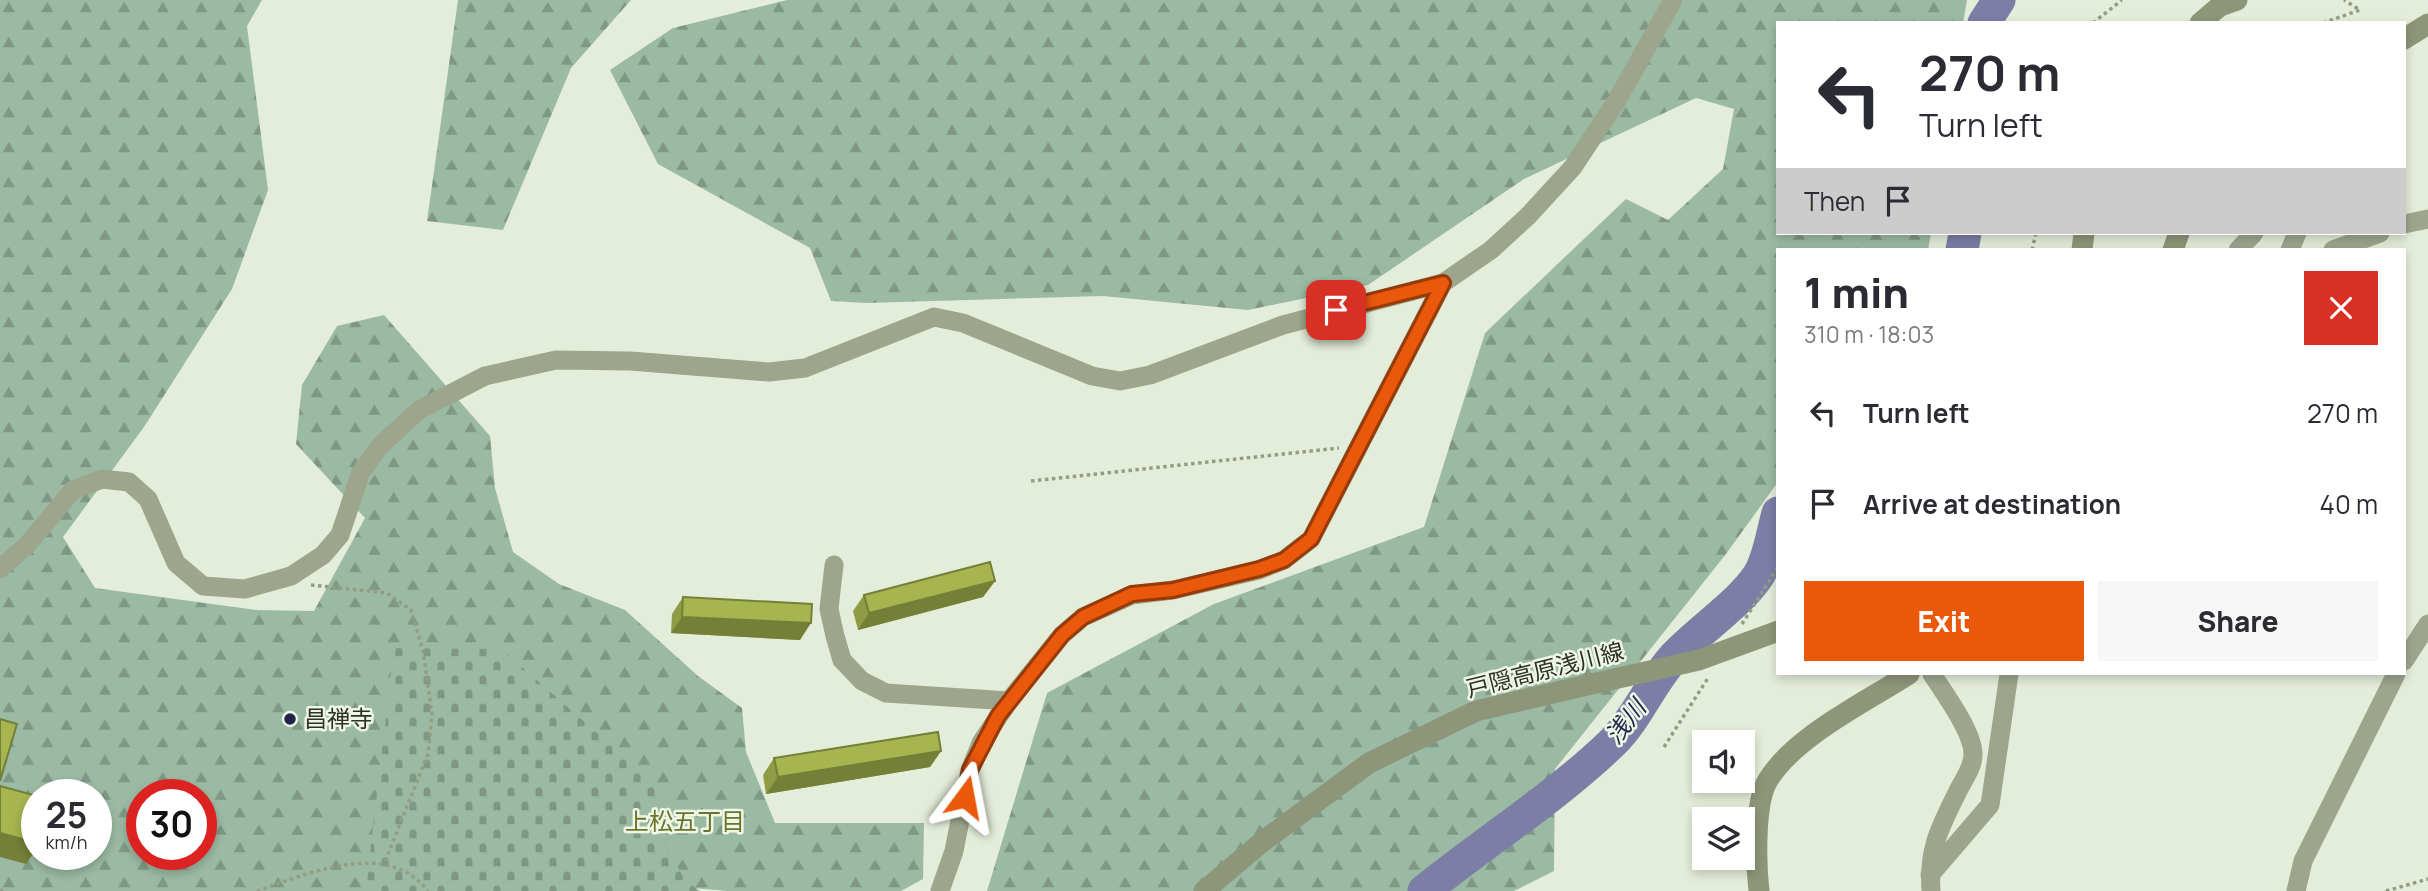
<!DOCTYPE html>
<html lang="en">
<head>
<meta charset="utf-8">
<style>
  body { margin:0; font-family:Manrope,"Noto Sans JP",sans-serif; background:#f7f7f7; color:#2b2b33; height:100vh; display:flex; flex-direction:column; font-size:26px; white-space:nowrap }
  * { box-sizing:border-box; margin:0 }
  p { font-size:23px; color:#7c7c81 }
  .icon { flex:none; width:38px; height:38px; fill:none; stroke:currentColor; stroke-width:2; stroke-linecap:round; stroke-linejoin:round }
  .map { position:relative; flex:1; overflow:hidden }
  .drawer { position:absolute; left:1776px; top:248px; width:630px; height:427px; display:flex; flex-direction:column; background:#fff; border-radius:0px; box-shadow:0 4px 10px #0003 }
  .drawer>* { flex:none }
  .banner { position:absolute; left:1776px; top:21px; width:630px; height:214px; border-radius:0px; box-shadow:0 4px 10px #0003; background:#fff; color:#2b2b33; overflow:hidden }
  .tools { position:absolute; left:1692px; top:730px; display:grid; gap:14px }
  .tools a { display:grid; place-items:center; width:63px; height:63px; border-radius:0px; background:#fff; box-shadow:0 4px 10px #0003; font-size:35px }
  .speed { position:absolute; left:21px; top:779px; display:flex; gap:14px; font-size:35px; font-weight:700; text-align:center }
  .speed>* { display:grid; place-content:center; width:91px; height:91px; border-radius:50%; background:#fff; box-shadow:0 4px 10px #0003; line-height:1 }
  .speed small { font-size:18px; font-weight:400 }
  .speed .limit { border:10px solid #d22; background:#fff; color:#111 }
  .pin { position:absolute; display:grid; place-items:center; width:60px; height:60px; color:#fff; margin:-30px; border-radius:14px; box-shadow:0 4px 10px #0006 }
  .me { position:absolute; width:77px; margin:-38px; rotate:13deg; stroke-linejoin:round; filter:drop-shadow(0 0 5px #0008) }
  .turn { display:flex; align-items:center; gap:24px; height:147px; padding:0 28px; font-size:32px }
  .turn .icon { width:91px; height:91px; stroke-width:2.5 }
  .turn b { display:block; font-size:49px; line-height:60px }
  .then { display:flex; align-items:center; height:66px; padding:0 28px; background:#0003; gap:14px; font-size:26px }
  .round { display:grid; place-items:center; flex:none; width:74px; height:74px; border-radius:0px; background:#f7f7f7 }
  .head { display:flex; align-items:center; justify-content:space-between; height:119px; padding:0 28px }
  h1 { font-size:42px; font-weight:800; line-height:52px }
  .action { display:flex; gap:14px; margin-top:auto; padding:14px 28px }
  .action a { flex:1; height:80px; border-radius:0px; background:#ea580c; color:#fff; font-size:28px; font-weight:800; line-height:80px; text-align:center }
  .action a+a { background:#f7f7f7; color:#2b2b33 }
  ul { padding:0; list-style:none }
  li { display:flex; align-items:center; gap:21px; height:91px; padding:0 28px }
  li div { flex:1 }
  li b { display:block; font-size:26px }
  li em { font-style:normal }
  .map>svg:first-child { display:block }
  .forest { fill:url(#forest-firs); fill-rule:evenodd }
  .cemetery { fill:url(#cemetery-stones) }
  .lines { fill:none; stroke-linecap:round; stroke-linejoin:round }
  .river { stroke:#7c7ea6; stroke-width:33 }
  .path { stroke:#949d83; stroke-width:3.5; stroke-dasharray:3.5 3.5; stroke-linecap:butt }
  .street { stroke:#9da68d; stroke-width:19 }
  .secondary { stroke:#8e9679; stroke-width:21 }
  .secondary-bridge { stroke:#8e9679; stroke-width:21 }
  .wall { fill:#8f9c44 }
  .shaded-wall { fill:#747f37 }
  .building { fill:#a6b54f; stroke:#747f37; stroke-width:2 }
  .route-casing { stroke:#983908; stroke-width:18 }
  .route { stroke:#ea580c; stroke-width:12 }
  .poi-dot { fill:#22234c; stroke:#eef6e5; stroke-width:2.5 }
  .labels { text-anchor:middle; stroke-width:5; stroke-linejoin:round; paint-order:stroke }
  .street-label { font-size:23px; fill:#2e3126; stroke:#eef6e5 }
  .poi-label { font-size:23px; fill:#2e3126; stroke:#eef6e5; text-anchor:start }
  .water-label { font-size:24px; font-style:italic; fill:#22234c; stroke:#eef6e5 }
  .neighbourhood-label { font-size:24px; fill:#6a752b; stroke:#eef6e5 }
</style>
</head>
<body>
<div class="map">
<svg width="2428" height="891" viewBox="0 0 2428 891">
  <defs>
    <pattern id="forest-firs" width="22" height="20" patternUnits="userSpaceOnUse" patternTransform="scale(1.75)"><rect width="22" height="20" fill="#9bbaa3"/><path d="M5 1l3.5 6h-7zM16 11l3.5 6h-7z" fill="#7f9885"/></pattern>
    <pattern id="cemetery-stones" width="16" height="16" patternUnits="userSpaceOnUse" patternTransform="scale(1.75)"><rect width="16" height="16" fill="#9bbaa3"/><path d="M2 7V4a2 2 0 0 1 4 0v3zM10 15v-3a2 2 0 0 1 4 0v3z" fill="#7f9885"/></pattern>
  </defs>
  <rect width="100%" height="100%" fill="#e4edd9"/>
  <!-- forest -->
  <g class="forest">
    <path d="M0,0H262L247,26L268,190L232,289L144,427L63,537L95,588L256,610L314,611L365,518L296,444L302,385L337,326L384,315L490,436L495,488L513,552L559,584L625,610L698,676L742,708L746,752L775,823H924L923,879L901,891H728L680,887L672,891H0ZM37,794H96V854H37ZM142,794H201V854H142Z"/>
    <polygon points="458,0 631,0 571,68 503,230 427,221"/>
    <polygon points="787,0 1967,0 1963,23 1778,23 1778,233 1931,233 1928,250 1778,250 1778,482 1726,554 1555,769 1554,871 1514,891 987,891 1047,693 1214,604 1424,527 1485,333 1626,199 1668,220 1723,169 1734,109 1696,98 1524,179 1368,285 1248,310 1103,296 867,303 831,301 810,248 658,164 610,70 673,28"/>
  </g>
  <!-- cemetery -->
  <polygon class="cemetery" points="394,648 501,649 660,788 660,836 685,880 700,891 378,891 366,888"/>
  <g class="lines">
    <!-- river -->
    <g class="river">
      <polyline points="1984,23 1999,0"/>
      <polyline points="1962,250 1965,233"/>
      <path d="M1424,891C1486,841 1555,798 1613,742C1638,717 1651,682 1675,656C1699,630 1749,597 1762,569C1770,552 1773,531 1778,513"/>
    </g>
    <!-- path -->
    <g class="path">
      <polyline points="2093,23 2122,0"/>
      <polyline points="2323,23 2360,10 2344,0"/>
      <polyline points="2032,250 2036,233"/>
      <polyline points="1031,481 1339,448"/>
      <polyline points="311,585 387,593 411,610 423,651 432,713 428,754 384,864"/>
      <polyline points="1742,624 1778,567"/>
      <polyline points="1664,747 1708,678"/>
      <polyline points="0,890 4,891"/>
      <path d="M257,891C307,874 387,838 428,891"/>
      <polyline points="2386,891 2428,879"/>
    </g>
    <!-- street -->
    <g class="street">
      <polyline points="2404,224 2428,219"/>
      <polyline points="2238,250 2254,233"/>
      <polyline points="2290,250 2297,233"/>
      <polyline points="2333,250 2380,233"/>
      <polyline points="834,565 829,609 835,636 842,660 862,681 886,693 1009,701"/>
      <polyline points="0,569 27,545 73,490 102,479 129,482 148,499 176,563 203,586 245,589 291,576 323,555 340,535 361,472 380,446 419,410 485,376 556,360 630,361 769,372 805,368 934,317 963,323 1092,376 1120,381 1150,375 1283,325 1443,283"/>
      <polyline points="2404,661 2428,624"/>
      <polyline points="1930,875 1990,805 2009,674"/>
      <polyline points="940,891 954,851 970,770 982,741 1009,701 1062,635 1083,617 1132,595 1173,590 1259,570 1284,560 1311,539 1443,283 1491,250 1528,216 1573,167 1616,102 1673,0"/>
      <path d="M1931,891C1928,848 1940,827 1959,789C1964,779 1973,767 1973,755C1974,733 1944,693 1932,674"/>
      <polyline points="2296,891 2303,861 2396,674"/>
    </g>
    <!-- secondary -->
    <g class="secondary">
      <polyline points="2200,23 2220,6 2237,0"/>
      <polyline points="2404,39 2428,24"/>
      <polyline points="2082,250 2084,233"/>
      <polyline points="2173,250 2179,233"/>
      <polyline points="1204,891 1262,842 1369,763 1476,711 1596,683"/>
      <path d="M1759,891C1756,865 1754,802 1768,780C1795,736 1866,702 1909,674"/>
    </g>
    <!-- secondary-bridge -->
    <polyline class="secondary-bridge" points="1596,683 1699,660 1778,631"/>
  </g>
  <!-- wall -->
  <g class="wall">
    <polygon points="995,581 983,597 858,630 853,611 864,595"/>
    <polygon points="683,597 800,640 671,633 672,614"/>
    <polygon points="941,751 930,767 766,794 763,775 774,758"/>
  </g>
  <!-- shaded-wall -->
  <g class="shaded-wall">
    <polygon points="995,581 983,597 858,630 869,613"/>
    <polygon points="682,617 811,623 800,640 671,633"/>
    <polygon points="941,751 930,767 766,794 778,777"/>
    <polygon points="0,833 37,843 37,848 26,864 0,857"/>
  </g>
  <!-- building -->
  <g class="building">
    <polygon points="990,562 995,581 869,613 864,595"/>
    <polygon points="683,597 812,604 811,623 682,617"/>
    <polygon points="0,719 17,724 0,781"/>
    <polygon points="938,732 941,751 778,777 774,758"/>
    <polygon points="0,786 37,796 37,843 0,833"/>
  </g>
  <g class="lines">
    <defs>
      <polyline id="route" points="965,797 970,770 998,716 1062,635 1083,617 1132,594 1173,590 1259,569 1284,560 1311,539 1443,283 1336,310"/>
    </defs>
    <!-- route casing -->
    <use href="#route" class="route-casing"/>
    <!-- route -->
    <use href="#route" class="route"/>
  </g>
  <!-- markers -->
  <circle class="poi-dot" cx="290" cy="719" r="7"/>
  <g class="labels">
    <!-- street labels -->
    <g class="street-label">
      <text transform="translate(1545 670) rotate(-14)" y="8">戸隠高原浅川線</text>
    </g>
    <!-- poi labels -->
    <g class="poi-label">
      <text x="304" y="727">昌禅寺</text>
    </g>
    <!-- water labels -->
    <g class="water-label">
      <text transform="translate(1626 722) rotate(-52)" y="8">浅川</text>
    </g>
    <!-- neighbourhood labels -->
    <g class="neighbourhood-label">
      <text x="685" y="830">上松五丁目</text>
    </g>
  </g>
</svg>
<div class="tools">
<a><svg class="icon" aria-label="sound" viewBox="0 0 24 24"><path d="M4 9h4l5-4v14l-5-4H4zM17 9q2 3 0 6"/></svg></a>
<a><svg class="icon" aria-label="layers" viewBox="0 0 24 24"><path d="M12 4l9 5-9 5-9-5zM3 14l9 5 9-5"/></svg></a>
</div>
<div class="speed"><div>25<small>km/h</small></div><div class="limit">30</div></div>
<div class="pin" style="left:1336px;top:310px;background:#d93025"><svg class="icon" aria-label="arrive" viewBox="0 0 24 24"><path d="M6 21V4h12l-3 4 3 4H6"/></svg></div>
<svg class="me" style="left:965px;top:797px" viewBox="-20 -20 40 40"><path d="M0-17L14 15 0 8-14 15z" fill="#ea580c" stroke="#fff" stroke-width="4"/></svg>
<div class="banner">
<div class="turn"><svg class="icon" aria-label="left" viewBox="0 0 24 24"><path d="M17 20v-9H6M10 6l-5 5 5 5"/></svg><div><b>270 m</b>Turn left</div></div>
<div class="then">Then<svg class="icon" aria-label="arrive" viewBox="0 0 24 24"><path d="M6 21V4h12l-3 4 3 4H6"/></svg></div>
</div>
<section class="drawer">
<div class="head"><div><h1>1 min</h1><p>310 m · 18:03</p></div><a class="round" style="background:#d93025;color:#fff"><svg class="icon" aria-label="close" viewBox="0 0 24 24"><path d="M6 6l12 12M18 6L6 18"/></svg></a></div>
<ul>
<li><svg class="icon" aria-label="left" viewBox="0 0 24 24"><path d="M17 20v-9H6M10 6l-5 5 5 5"/></svg><div><b>Turn left</b></div><em>270 m</em></li>
<li><svg class="icon" aria-label="arrive" viewBox="0 0 24 24"><path d="M6 21V4h12l-3 4 3 4H6"/></svg><div><b>Arrive at destination</b></div><em>40 m</em></li>
</ul>
<div class="action"><a>Exit</a><a>Share</a></div>
</section>
</div>
</body>
</html>
